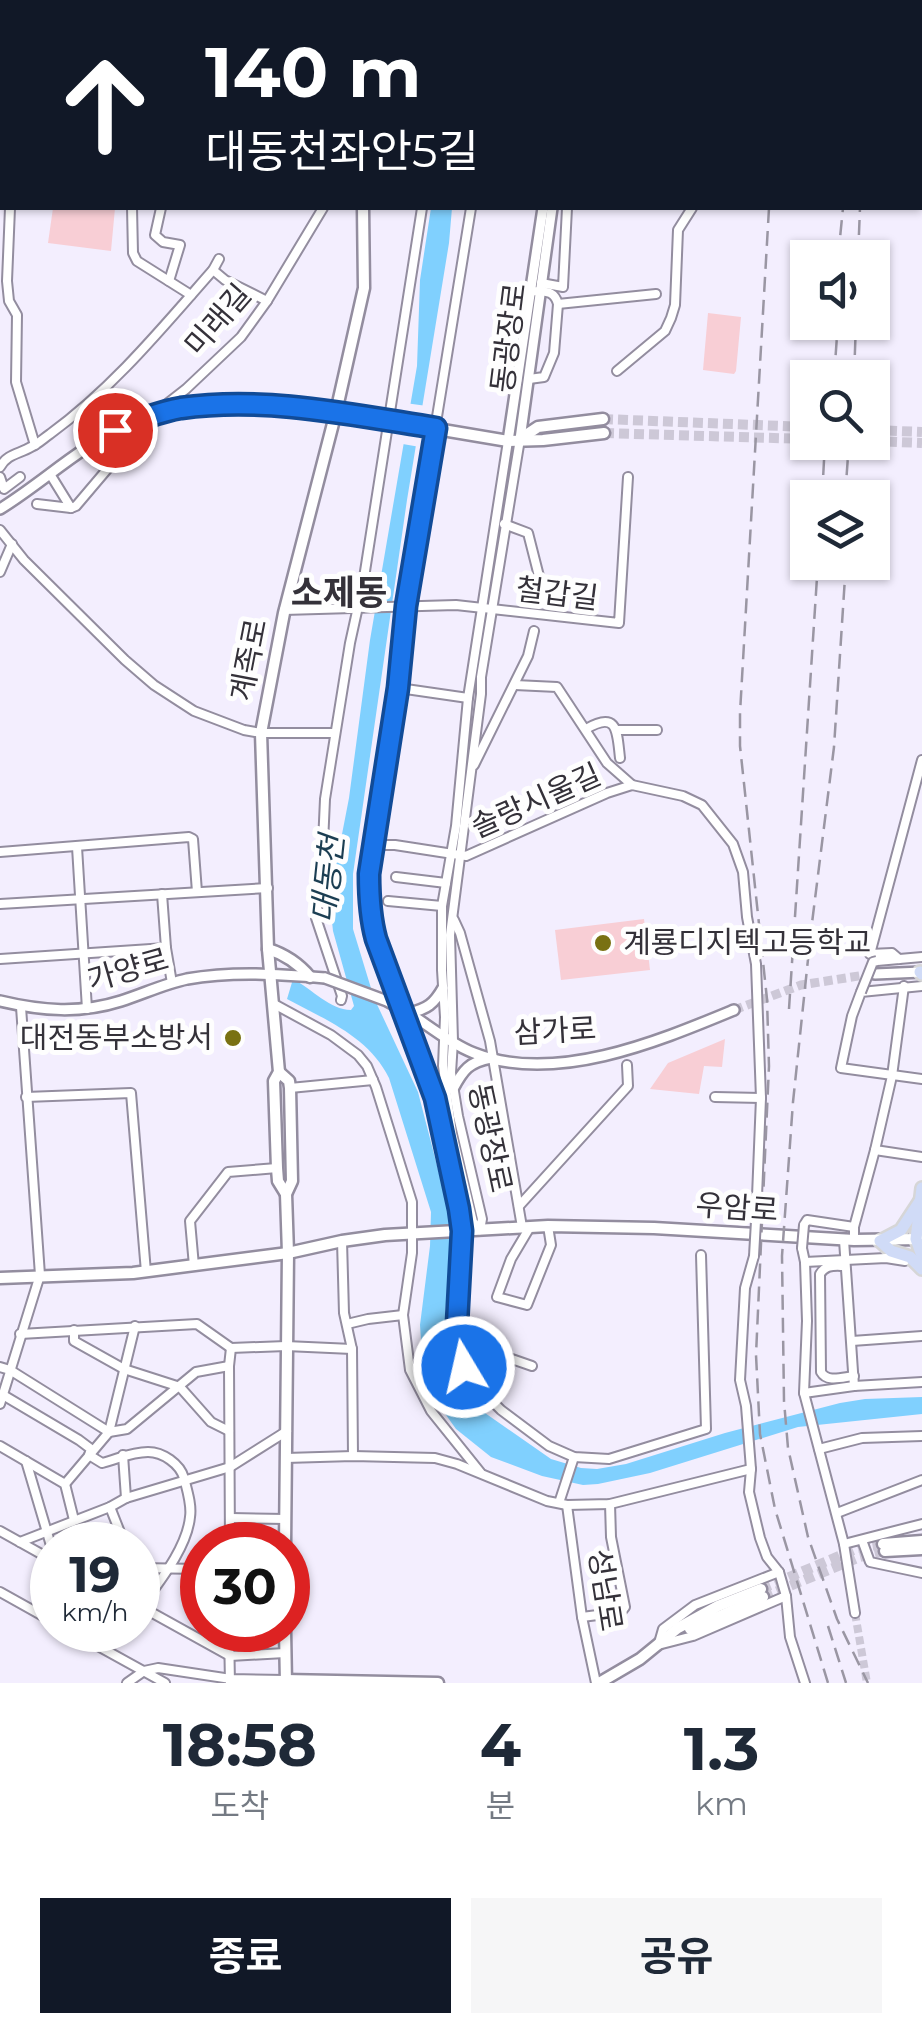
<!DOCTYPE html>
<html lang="ko">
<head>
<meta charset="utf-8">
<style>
  body { margin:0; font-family:Montserrat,"Noto Sans KR",sans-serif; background:#f6f6f7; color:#1f2937; height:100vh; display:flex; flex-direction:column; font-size:38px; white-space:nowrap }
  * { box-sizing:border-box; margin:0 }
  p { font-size:32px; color:#747a83 }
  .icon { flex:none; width:55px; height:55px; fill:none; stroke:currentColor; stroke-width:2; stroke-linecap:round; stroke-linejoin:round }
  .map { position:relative; height:1683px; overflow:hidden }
  .side { display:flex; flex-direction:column; background:#fff; flex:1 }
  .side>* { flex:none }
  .guide { position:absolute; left:0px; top:0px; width:922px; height:210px; box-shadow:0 2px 8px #0004; background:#111827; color:#fff; overflow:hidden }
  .fabs { position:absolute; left:790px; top:240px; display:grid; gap:20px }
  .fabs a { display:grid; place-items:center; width:100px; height:100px; border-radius:0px; background:#fff; box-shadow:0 2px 8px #0004; font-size:50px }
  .speed { position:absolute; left:30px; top:1522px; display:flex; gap:20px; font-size:50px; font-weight:700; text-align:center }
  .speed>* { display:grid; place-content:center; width:130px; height:130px; border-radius:50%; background:#fff; box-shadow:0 2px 8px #0004; line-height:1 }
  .speed small { font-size:25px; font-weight:400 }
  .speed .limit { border:15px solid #d22; background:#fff; color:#111 }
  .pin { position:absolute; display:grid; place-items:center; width:85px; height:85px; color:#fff; margin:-42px; border:5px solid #fff; border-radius:50%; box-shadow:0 2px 10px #0007 }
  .me { position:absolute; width:110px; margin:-55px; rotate:351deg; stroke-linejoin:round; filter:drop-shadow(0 0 8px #0008) }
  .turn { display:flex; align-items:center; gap:35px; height:210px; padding:0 40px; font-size:45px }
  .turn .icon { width:130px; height:130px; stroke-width:2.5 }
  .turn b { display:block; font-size:70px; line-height:85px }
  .eta { display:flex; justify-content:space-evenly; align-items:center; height:170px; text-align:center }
  .eta b { font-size:60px; font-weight:700; line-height:70px }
  .button { display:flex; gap:20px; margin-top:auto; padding:20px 40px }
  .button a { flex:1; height:115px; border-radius:0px; background:#111827; color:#fff; font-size:40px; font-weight:700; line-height:115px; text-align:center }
  .button a+a { background:#f6f6f7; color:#1f2937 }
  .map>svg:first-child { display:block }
  .green { fill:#f8ced5 }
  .water { fill:#80d0fe }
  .pier { fill:#f3eefe }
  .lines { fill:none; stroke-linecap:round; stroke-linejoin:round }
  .minor-tunnel { stroke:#cdc8d7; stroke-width:8; stroke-dasharray:8 4; stroke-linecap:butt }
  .tertiary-tunnel { stroke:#cdc8d7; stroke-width:9; stroke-dasharray:9 4.5; stroke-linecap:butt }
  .secondary-tunnel { stroke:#cdc8d7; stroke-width:10; stroke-dasharray:10 5; stroke-linecap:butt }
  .pedestrian-casing { stroke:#938d9f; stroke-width:10 }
  .minor-casing { stroke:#938d9f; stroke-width:12 }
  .tertiary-casing { stroke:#938d9f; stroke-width:14 }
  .secondary-casing { stroke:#938d9f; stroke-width:15 }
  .primary-casing { stroke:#d6d6d7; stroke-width:16 }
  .pedestrian { stroke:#fff; stroke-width:5 }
  .minor { stroke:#fff; stroke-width:8 }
  .tertiary { stroke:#fff; stroke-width:9 }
  .secondary { stroke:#fff; stroke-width:10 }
  .primary { stroke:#d0dbf7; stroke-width:11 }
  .rail { stroke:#9a96a3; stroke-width:2.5; stroke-dasharray:15 8; stroke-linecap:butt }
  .minor-bridge-casing { stroke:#938d9f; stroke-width:12; stroke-linecap:butt }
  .tertiary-bridge-casing { stroke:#938d9f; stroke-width:14; stroke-linecap:butt }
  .minor-bridge { stroke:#fff; stroke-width:8 }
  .tertiary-bridge { stroke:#fff; stroke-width:9 }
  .route-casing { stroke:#114b97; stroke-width:25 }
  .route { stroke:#1a73e8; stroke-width:18 }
  .poi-dot { fill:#797112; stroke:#fefefe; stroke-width:4 }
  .labels { text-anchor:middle; stroke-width:10; stroke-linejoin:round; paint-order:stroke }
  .street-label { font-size:30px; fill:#343139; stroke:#fefefe }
  .poi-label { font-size:30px; fill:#343139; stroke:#fefefe; text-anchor:start }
  .water-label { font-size:32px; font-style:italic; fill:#1b3e52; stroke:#fefefe }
  .quarter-label { font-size:35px; font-weight:bold; fill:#343139; stroke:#fefefe }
</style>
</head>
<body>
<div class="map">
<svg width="922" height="1683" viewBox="0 0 922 1683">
  <rect width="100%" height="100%" fill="#f3eefe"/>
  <!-- green -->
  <g class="green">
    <polygon points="53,208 115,208 111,251 48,243"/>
    <polygon points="708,313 741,317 736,371 734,374 703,370"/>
    <polygon points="644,919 650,970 561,980 555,930"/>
    <polygon points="725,1039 722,1067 704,1066 699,1094 650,1089 668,1063"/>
  </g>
  <!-- water -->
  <path class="water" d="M431,208H452L449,243L407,500L353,874V929L374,998L418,1092L449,1212L450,1248L445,1318L450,1362L454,1374L485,1413L551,1459L581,1468L597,1469L626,1464L725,1433L840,1403L865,1399L922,1397V1414L798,1427L650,1473L598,1484L583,1485L542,1476L491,1457L456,1429L441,1408L423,1370L420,1325L430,1246L431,1212L389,1078C369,1037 326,1020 287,999L293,979C312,989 330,1010 351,1010L354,1006L333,931L331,912L337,860L349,798L370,640L417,366L420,280Z"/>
  <!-- pier -->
  <polygon class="pier" points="405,403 427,406 420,447 397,443"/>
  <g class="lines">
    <!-- minor-tunnel -->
    <polyline class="minor-tunnel" points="855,1613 867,1683"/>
    <!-- tertiary-tunnel -->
    <polyline class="tertiary-tunnel" points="734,1010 801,985 871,974"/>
    <!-- secondary-tunnel -->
    <g class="secondary-tunnel">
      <polyline points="603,419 808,427"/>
      <polyline points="872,430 922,432"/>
      <polyline points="604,433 808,439"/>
      <polyline points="872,441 922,443"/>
      <polyline points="761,1589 858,1548 883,1544"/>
      <polyline points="763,1597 860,1557 885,1551"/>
    </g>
    <defs>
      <polyline id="pedestrian" points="410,1370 459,1351"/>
      <g id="minor">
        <polyline points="154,0 158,2"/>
        <polyline points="251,0 251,2"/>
        <polyline points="12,2 15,0"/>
        <polyline points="206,2 210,0"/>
        <polyline points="455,2 455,0"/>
        <polyline points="503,2 503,0"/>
        <polyline points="657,2 662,0"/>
        <polyline points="759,2 760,0"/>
        <polyline points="889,2 889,0"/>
        <polyline points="0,12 2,10"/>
        <polyline points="920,18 922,18"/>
        <polyline points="920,51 922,54"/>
        <polyline points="0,55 2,58"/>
        <polyline points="0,164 2,162"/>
        <polyline points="10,208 7,281 9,301 17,315 16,382 35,445"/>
        <polyline points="132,208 133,253 137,261 191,295"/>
        <polyline points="161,208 155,235 163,242 180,245 169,281"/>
        <polyline points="471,208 406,607 399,688 369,874 372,925 435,1098 459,1209 462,1231 456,1342 463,1367 482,1391 501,1410 549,1446 574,1457 609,1459 706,1429 701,1255"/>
        <polyline points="213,270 225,280 267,301"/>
        <polyline points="541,283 563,287 567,208"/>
        <polyline points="558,304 656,294"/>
        <polyline points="617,371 665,331 671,318 675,305 678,230 692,208"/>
        <path d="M529,379L544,377L554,353L558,304C554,289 544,292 531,291"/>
        <path d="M0,467C7,454 19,454 31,447C38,444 44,438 50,434C113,388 162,328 213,270L219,259"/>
        <polyline points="50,474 71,508"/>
        <polyline points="0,477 4,489 20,477"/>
        <polyline points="37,504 71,508 76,506 154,414 186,389 241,337 267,301 323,208"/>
        <polyline points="504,524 528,533 541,584"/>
        <polyline points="0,530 24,560 125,660 154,685 194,711 244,730 261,733 335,733"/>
        <polyline points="0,572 12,544"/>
        <polyline points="284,610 456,605 619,623 628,477"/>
        <polyline points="515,685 557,687 607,763 632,785"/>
        <polyline points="399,688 468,698"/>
        <path d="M586,729C618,710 617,732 620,758"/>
        <polyline points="616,730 657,730"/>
        <polyline points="474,765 528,656 534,631"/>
        <polyline points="374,845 395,845 466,856 607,793 632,785 683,796 702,805 733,844 743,872 747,917 756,964 761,1098 756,1221"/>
        <polyline points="77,847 87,1009"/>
        <polyline points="0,852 189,837 193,839 197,892"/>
        <polyline points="396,877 446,883"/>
        <polyline points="162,894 166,948 172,983"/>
        <polyline points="388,901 442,906"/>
        <polyline points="0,904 268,888"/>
        <polyline points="454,920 460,933 490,1041 522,1227"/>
        <polyline points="0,959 166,948"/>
        <polyline points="899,959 892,953 870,954 922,760"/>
        <polyline points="877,961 922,957"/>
        <polyline points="904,986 892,1076 875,1150 922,1157"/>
        <polyline points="922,986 861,992 852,1016 841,1068 922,1079"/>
        <polyline points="341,1000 342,996 316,918 322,866 325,799 350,643 363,584 422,208"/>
        <polyline points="274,1004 331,1035 358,1055 367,1066 376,1087 412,1202 412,1253 403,1315 410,1370 431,1411 480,1472"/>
        <polyline points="290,1088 373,1080"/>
        <polyline points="26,1097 131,1093 146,1272"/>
        <polyline points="715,1097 761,1098"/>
        <polyline points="519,1206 628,1086 627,1065"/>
        <polyline points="804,1225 807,1220 854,1227"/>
        <polyline points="530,1227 511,1259 497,1297 527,1305 551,1245 548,1226"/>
        <polyline points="480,1230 473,1222 452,1133 443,1066 445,1017 442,970 442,906 456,826 468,698 508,441"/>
        <polyline points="480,1230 482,1219 458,1116 451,1073 453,1041 450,935 481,694 481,677 520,439"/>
        <polyline points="844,1240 854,1386"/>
        <polyline points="854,1240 854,1227 875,1150"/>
        <polyline points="342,1241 344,1313 352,1349 353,1456"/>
        <polyline points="802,1248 805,1262 807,1321 804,1393 844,1544 855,1613"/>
        <polyline points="754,1256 745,1288 740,1380 746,1406 751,1469 749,1492 760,1538 767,1557 779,1572 786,1596 790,1637 805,1683"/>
        <polyline points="805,1262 886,1258 905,1261"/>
        <polyline points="194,1266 190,1221 228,1172 277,1168"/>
        <path d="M845,1266C835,1266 826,1264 820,1274L821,1372C827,1383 843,1377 854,1376"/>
        <polyline points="347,1324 368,1319 403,1315"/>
        <polyline points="74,1330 74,1341 124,1369 180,1387 211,1422 229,1431"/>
        <polyline points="20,1334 197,1324 231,1348 286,1346 352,1349"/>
        <polyline points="852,1341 922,1336"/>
        <polyline points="458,1349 477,1347 532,1366"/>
        <polyline points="0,1367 10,1370 109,1432"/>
        <polyline points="804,1393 854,1386 922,1382"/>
        <path d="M3,1395L79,1440L91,1449L89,1455L102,1463C118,1459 131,1452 148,1452C163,1452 180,1464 184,1478C187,1490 192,1505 190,1517C187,1548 159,1582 141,1607"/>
        <polyline points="0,1404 40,1275 21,1007"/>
        <polyline points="109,1432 135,1326"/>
        <polyline points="0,1446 65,1484 74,1520"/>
        <polyline points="819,1449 862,1438 922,1436"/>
        <polyline points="123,1455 126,1498"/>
        <polyline points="286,1458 353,1456 435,1458 457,1464 547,1501 567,1505 610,1504 751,1469"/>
        <polyline points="26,1461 52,1549"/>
        <polyline points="65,1484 109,1432 127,1429 196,1372 229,1366"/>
        <polyline points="559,1503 574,1457"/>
        <polyline points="567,1505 582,1617 596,1683"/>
        <polyline points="110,1507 125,1545"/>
        <polyline points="837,1513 922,1480"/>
        <polyline points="231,1518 286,1519"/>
        <polyline points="0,1531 52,1560"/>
        <polyline points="862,1540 870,1562 922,1573"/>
        <polyline points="20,1542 110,1507 126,1498 230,1467 287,1431"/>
        <polyline points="844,1544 922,1524"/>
        <polyline points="230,1545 229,1366 231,1348"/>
        <polyline points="138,1568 202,1569"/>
        <polyline points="0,1592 52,1621"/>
        <polyline points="138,1605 230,1656 285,1653"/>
        <polyline points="582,1617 621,1612 625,1607 611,1537 610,1504"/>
        <polyline points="69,1630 165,1683"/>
        <polyline points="229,1630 230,1683"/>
        <polyline points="659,1643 663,1629 695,1605 779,1572"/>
        <polyline points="658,1645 693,1636 786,1596"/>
        <polyline points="127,1683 144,1671 158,1668 231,1679 285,1680"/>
      </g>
      <g id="tertiary">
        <polyline points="558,2 558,0"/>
        <polyline points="568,2 568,0"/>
        <polyline points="520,439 552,208"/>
        <polyline points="508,441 543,208"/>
        <path d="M0,509C39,485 74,452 115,430C180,397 266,402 336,412"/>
        <polyline points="875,974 922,972"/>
        <path d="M0,1001C42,1011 80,1014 121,1001C143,994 164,984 187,979C232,971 279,974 325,978"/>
        <path d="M409,1013C429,1026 451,1044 474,1053C555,1085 659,1041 734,1010"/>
        <path d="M409,1013C427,1009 434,1004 443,988"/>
        <path d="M453,1089C463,1070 469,1062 491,1058"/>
      </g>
      <g id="secondary">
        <polyline points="305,0 306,2"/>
        <polyline points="313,0 314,2"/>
        <polyline points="322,0 323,2"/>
        <polyline points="103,2 106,0"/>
        <polyline points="0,84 2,82"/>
        <polyline points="336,412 508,441 543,440 604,433"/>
        <polyline points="520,439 538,427 603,419"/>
        <path d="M268,949C284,954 299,964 310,977"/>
        <polyline points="279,1072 289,1081 290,1088 292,1181 286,1194 288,1253 285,1545"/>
        <polyline points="286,1194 278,1181 277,1168 274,1081 279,1072 268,949 261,733 284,613 336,412 364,288 363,208"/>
        <polyline points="0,1278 133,1273 288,1253 342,1241 385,1235 548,1226 654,1228 854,1240 922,1239"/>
        <polyline points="883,1544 922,1541"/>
        <polyline points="885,1551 922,1549"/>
        <polyline points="690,1629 763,1597"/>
        <polyline points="285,1630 286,1683"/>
        <polyline points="285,1680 438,1683"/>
        <polyline points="599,1683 640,1659 678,1628 718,1606 761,1589"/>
      </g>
      <g id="primary">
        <polyline points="920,972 922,974"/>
        <polyline points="922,1188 916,1239 922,1256"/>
        <polyline points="920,1201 901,1230 880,1241 891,1251 910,1257 922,1269"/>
      </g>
    </defs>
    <!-- pedestrian casing -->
    <use href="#pedestrian" class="pedestrian-casing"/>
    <!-- minor casing -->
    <use href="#minor" class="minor-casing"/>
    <!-- tertiary casing -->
    <use href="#tertiary" class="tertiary-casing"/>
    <!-- secondary casing -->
    <use href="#secondary" class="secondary-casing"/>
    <!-- primary casing -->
    <use href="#primary" class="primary-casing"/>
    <!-- pedestrian -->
    <use href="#pedestrian" class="pedestrian"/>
    <!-- minor -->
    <use href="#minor" class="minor"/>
    <!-- tertiary -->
    <use href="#tertiary" class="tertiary"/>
    <!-- secondary -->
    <use href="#secondary" class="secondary"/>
    <!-- primary -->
    <use href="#primary" class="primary"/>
    <!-- rail -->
    <g class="rail">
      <polyline points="810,2 810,0"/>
      <polyline points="826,2 827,0"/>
      <polyline points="865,2 866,0"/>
      <polyline points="769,208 740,713 740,746 767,999 769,1066 756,1355 760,1434 775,1509 828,1683"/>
      <polyline points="838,258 843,208"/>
      <polyline points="858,258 860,208"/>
      <polyline points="834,378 838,322"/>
      <polyline points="854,378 856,322"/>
      <polyline points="822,498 825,442"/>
      <polyline points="845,498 849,442"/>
      <polyline points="846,562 834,747 811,931 793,1102 782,1256 784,1401 788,1448 808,1537 837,1619 868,1683"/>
      <polyline points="789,1009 818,562"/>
      <polyline points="828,1626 846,1683"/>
    </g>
    <defs>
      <g id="minor-bridge">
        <polyline points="861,992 873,962 877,961"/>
        <polyline points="802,1248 804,1225"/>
        <polyline points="754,1256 756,1221"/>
      </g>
      <polyline id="tertiary-bridge" points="325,978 387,1001 409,1013"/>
    </defs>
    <!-- minor-bridge casing -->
    <use href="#minor-bridge" class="minor-bridge-casing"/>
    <!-- tertiary-bridge casing -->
    <use href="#tertiary-bridge" class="tertiary-bridge-casing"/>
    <!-- minor-bridge -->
    <use href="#minor-bridge" class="minor-bridge"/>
    <!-- tertiary-bridge -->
    <use href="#tertiary-bridge" class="tertiary-bridge"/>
  </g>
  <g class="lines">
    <defs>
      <path id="route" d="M115,430C137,421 158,412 181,408C266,396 353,415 436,428L406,606L398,688L369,874C369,896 370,917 376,939L435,1098L459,1209L462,1231L456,1342L464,1367"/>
    </defs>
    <!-- route casing -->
    <use href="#route" class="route-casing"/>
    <!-- route -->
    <use href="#route" class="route"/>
  </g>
  <!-- markers -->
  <g class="poi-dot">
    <circle cx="603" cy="943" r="10"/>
    <circle cx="233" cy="1038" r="10"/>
  </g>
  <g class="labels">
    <!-- street labels -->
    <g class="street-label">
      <text transform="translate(218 320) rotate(-49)" y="10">미래길</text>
      <text transform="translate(509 338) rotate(-83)" y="10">동광장로</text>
      <text transform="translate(557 594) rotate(7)" y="10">철갑길</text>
      <text transform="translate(249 660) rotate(-79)" y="10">계족로</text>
      <text transform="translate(536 801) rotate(-24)" y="10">솔랑시울길</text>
      <text transform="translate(128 970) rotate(-16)" y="10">가양로</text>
      <text transform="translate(555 1031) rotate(-3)" y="10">삼가로</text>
      <text transform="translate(490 1138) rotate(78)" y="10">동광장로</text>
      <text transform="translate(737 1208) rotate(4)" y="10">우암로</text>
      <text transform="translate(605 1590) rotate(81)" y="10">성남로</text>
    </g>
    <!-- poi labels -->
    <g class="poi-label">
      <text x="623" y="953">계룡디지텍고등학교</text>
      <text x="213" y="1048" text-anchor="end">대전동부소방서</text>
    </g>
    <!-- water labels -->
    <g class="water-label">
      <text transform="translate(328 879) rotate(-84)" y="11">대동천</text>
    </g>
    <!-- quarter labels -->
    <g class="quarter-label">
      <text x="339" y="605">소제동</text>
    </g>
  </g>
</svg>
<div class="fabs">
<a><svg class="icon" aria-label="sound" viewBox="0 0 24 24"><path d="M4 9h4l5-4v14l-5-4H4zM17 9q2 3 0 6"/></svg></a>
<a><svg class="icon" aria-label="search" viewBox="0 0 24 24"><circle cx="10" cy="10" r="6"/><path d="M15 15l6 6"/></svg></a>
<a><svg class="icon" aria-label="layers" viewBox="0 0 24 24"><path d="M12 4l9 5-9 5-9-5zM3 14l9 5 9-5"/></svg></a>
</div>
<div class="speed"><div>19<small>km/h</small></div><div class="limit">30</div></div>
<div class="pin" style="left:115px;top:430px;background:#d93025"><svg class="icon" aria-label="arrive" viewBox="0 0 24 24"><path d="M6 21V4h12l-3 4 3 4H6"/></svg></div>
<svg class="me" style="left:464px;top:1367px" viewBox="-20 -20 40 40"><circle r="17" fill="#1a73e8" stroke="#fff" stroke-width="3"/><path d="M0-11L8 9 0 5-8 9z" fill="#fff"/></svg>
<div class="guide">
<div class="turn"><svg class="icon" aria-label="ahead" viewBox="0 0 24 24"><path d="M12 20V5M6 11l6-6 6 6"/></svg><div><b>140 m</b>대동천좌안5길</div></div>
</div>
</div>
<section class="side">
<div class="eta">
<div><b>18:58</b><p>도착</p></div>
<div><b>4</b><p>분</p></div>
<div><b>1.3</b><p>km</p></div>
</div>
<div class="button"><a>종료</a><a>공유</a></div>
</section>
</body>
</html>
